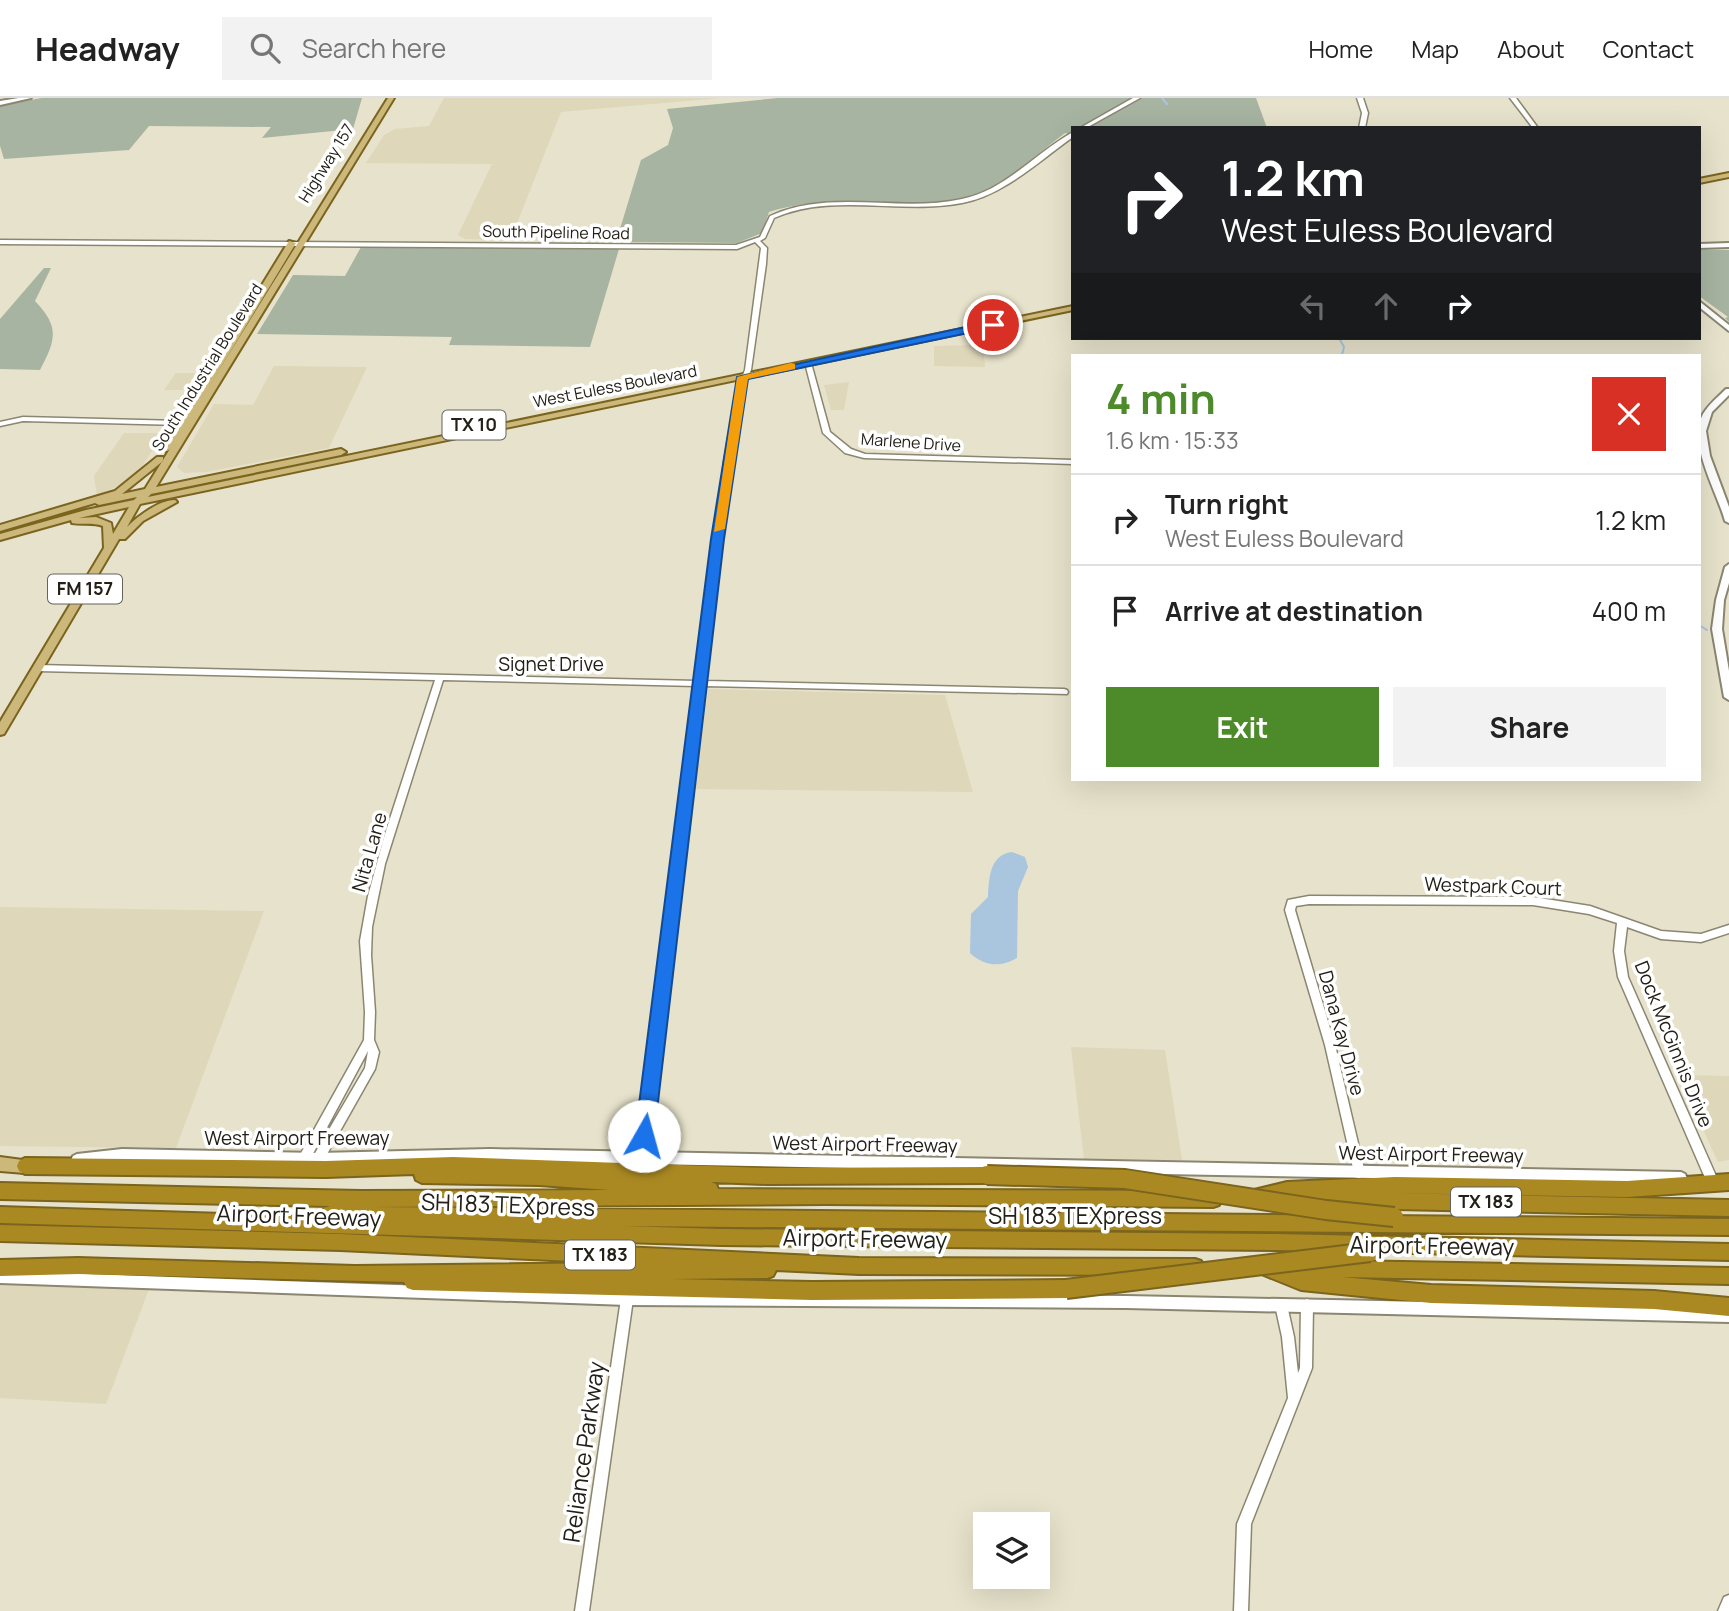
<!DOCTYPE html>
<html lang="en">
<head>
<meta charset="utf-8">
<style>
  body { margin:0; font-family:Manrope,sans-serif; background:#f2f2f2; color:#222; height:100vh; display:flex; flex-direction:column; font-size:26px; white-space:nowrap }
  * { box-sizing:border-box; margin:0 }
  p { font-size:23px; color:#767676 }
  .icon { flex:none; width:38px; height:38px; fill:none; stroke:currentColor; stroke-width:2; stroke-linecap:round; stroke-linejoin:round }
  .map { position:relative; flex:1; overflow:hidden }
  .panel { position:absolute; left:1071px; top:256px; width:630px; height:427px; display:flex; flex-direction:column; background:#fff; border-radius:0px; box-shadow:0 7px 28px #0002 }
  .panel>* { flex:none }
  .hud { position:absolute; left:1071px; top:28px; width:630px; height:214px; border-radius:0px; box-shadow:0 7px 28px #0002; background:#202124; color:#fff; overflow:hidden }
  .fabs { position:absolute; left:973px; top:1414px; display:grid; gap:14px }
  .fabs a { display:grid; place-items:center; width:77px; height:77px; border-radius:0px; background:#fff; box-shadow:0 7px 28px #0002; font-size:35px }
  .pin { position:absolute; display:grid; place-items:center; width:60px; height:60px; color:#fff; margin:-30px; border:4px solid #fff; border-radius:50%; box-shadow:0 2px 7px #0007 }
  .me { position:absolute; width:77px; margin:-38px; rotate:7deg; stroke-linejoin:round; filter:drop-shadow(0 0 5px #0008) }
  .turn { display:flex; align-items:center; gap:24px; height:147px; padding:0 35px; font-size:32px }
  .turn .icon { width:91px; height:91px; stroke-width:2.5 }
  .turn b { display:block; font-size:49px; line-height:60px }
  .lanes { display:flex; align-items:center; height:66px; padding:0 35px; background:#0003; justify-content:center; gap:35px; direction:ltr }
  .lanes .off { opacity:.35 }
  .round { display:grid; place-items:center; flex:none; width:74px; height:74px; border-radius:0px; background:#f2f2f2 }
  .summary { display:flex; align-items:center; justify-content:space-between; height:119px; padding:0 35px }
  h1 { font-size:42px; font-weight:700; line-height:52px; color:#4d8a2a }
  .cta { display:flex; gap:14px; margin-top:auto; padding:14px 35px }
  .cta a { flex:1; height:80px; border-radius:0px; background:#4d8a2a; color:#fff; font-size:28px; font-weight:700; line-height:80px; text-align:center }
  .cta a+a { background:#f2f2f2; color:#222 }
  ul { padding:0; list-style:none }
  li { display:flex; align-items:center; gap:21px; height:91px; padding:0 35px; border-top:2px solid #e0e0e0 }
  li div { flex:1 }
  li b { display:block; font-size:26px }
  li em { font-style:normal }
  header { display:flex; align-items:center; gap:42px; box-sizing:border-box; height:98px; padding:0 35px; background:#fff; border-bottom:2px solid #e0e0e0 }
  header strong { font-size:33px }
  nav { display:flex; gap:38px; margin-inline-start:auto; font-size:24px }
  .search { width:490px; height:63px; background:#f2f2f2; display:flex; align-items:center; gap:18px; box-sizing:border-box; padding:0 24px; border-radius:0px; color:#767676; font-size:26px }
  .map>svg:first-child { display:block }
  .built { fill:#ded7ba }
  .green { fill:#a7b4a1 }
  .water { fill:#aac5de }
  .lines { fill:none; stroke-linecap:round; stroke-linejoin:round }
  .stream { stroke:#aac5de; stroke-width:2 }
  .tertiary-casing { stroke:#8b8671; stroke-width:3 }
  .secondary-casing { stroke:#8b8671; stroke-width:4 }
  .primary-casing { stroke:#7a641e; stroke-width:4 }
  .motorway-casing { stroke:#7a641e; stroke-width:4 }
  .tertiary { fill:#fff; fill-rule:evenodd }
  .secondary { fill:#fff; fill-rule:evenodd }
  .primary { fill:#ccb87a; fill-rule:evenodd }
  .motorway { fill:#aa8922; fill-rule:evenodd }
  .motorway-bridge-casing { stroke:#7a641e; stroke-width:22; stroke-linecap:butt }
  .motorway-bridge { stroke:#aa8922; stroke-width:18 }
  .route { fill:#1a73e8; stroke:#114b97; stroke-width:2 }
  .slow { fill:#f59e0b }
  .labels { text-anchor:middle; stroke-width:7; stroke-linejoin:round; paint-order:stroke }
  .far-street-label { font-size:16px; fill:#222017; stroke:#fff }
  .shield { fill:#fff; stroke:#64635d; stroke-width:2 }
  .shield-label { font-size:18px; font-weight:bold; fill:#222017 }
  .street-label { font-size:19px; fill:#222017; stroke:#fff }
  .near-street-label { font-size:23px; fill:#222017; stroke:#fff }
</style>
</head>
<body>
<header>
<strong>Headway</strong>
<div class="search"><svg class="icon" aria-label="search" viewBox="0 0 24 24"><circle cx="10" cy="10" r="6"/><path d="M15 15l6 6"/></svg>Search here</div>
<nav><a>Home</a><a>Map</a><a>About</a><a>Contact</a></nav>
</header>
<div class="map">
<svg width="1729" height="1513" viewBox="0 0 1729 1513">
  <rect width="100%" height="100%" fill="#e7e2cb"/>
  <!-- built -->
  <g class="built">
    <polygon points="444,0 721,0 561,14 512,138 501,142 465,141 458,137 492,66 366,65 384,37 395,31 429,28"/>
    <polygon points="978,247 984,256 985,269 934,268 934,248"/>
    <polygon points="274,268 367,269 329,350 207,374 184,375 177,369 214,306 253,307"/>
    <polygon points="176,275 204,275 194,292 164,292"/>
    <polygon points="849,284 844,312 831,312 824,287"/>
    <polygon points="124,335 163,335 140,372 126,384 97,398 94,378"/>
    <polygon points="708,591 945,597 973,694 695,691"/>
    <polygon points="0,809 264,813 176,1050 0,1048"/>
    <polygon points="1071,949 1165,952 1182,1062 1084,1061"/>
    <polygon points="1678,977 1729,978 1729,1062 1718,1064"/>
    <polygon points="0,1185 149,1191 106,1306 0,1300"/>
  </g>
  <!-- green -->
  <g class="green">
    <polygon points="42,0 362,0 353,31 262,40 271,29 149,28 129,52 4,61 0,48 0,7"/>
    <path d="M778,0H1256L1267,30H1073V37L1065,35C1042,52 1012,81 987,92C917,121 840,91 769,114L762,135L737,145L616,144L641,62L668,47L673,30L667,11Z"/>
    <polygon points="361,149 619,151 590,249 449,247 452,239 257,236 293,177 345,178"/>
    <polygon points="1699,152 1729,152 1729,224 1725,220 1728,219 1699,198"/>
    <path d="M44,170H51L35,203C60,229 56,242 40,272L0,271V221Z"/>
  </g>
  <!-- water -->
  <path class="water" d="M1012,754L1025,759L1028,769L1018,793L1017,860C1000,870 984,868 970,855L971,816L988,799C989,781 989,757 1012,754Z"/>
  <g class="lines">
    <!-- stream -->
    <g class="stream">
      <polyline points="1162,0 1167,6"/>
      <polyline points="1339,240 1344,249 1342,257"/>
      <polyline points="1699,527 1707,532"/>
    </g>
    <defs>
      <g id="tertiary">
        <polygon points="1133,0 1140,0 1086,30 1080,30"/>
        <polygon points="1357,0 1363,0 1368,15 1365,30 1359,30 1362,15"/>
        <polygon points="1510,0 1516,0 1538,30 1533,30"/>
        <path d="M1073,34V39C1039,63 1004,97 962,105C901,117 831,94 774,120L765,140L760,143L767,150L766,166L751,272L743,290L732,364L705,583L1064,591L1067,592L1068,594L1067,596L705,588L648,1061L646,1065L642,1066L638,1065L636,1061L696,588L443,582L385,766L372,829L371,857L375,914L374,942L379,954L375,971L322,1065L318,1066L314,1065L312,1061L314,1057L365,970L368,953L308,1065L304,1066L300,1065L298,1061L300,1057L364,942L365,914L360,843L368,798L385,736L435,582L38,573L34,570L38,567L697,583L724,364L737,290L745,272L761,150L755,144L737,151L0,146V142L736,147L760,139L770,118C831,90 899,115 962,101C1006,92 1035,55 1073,34Z"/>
        <polygon points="808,263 811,265 830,334 851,351 865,356 1073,362 1073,366 864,360 845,355 823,335 805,265"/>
        <polygon points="23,319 181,323 185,325 181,327 23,323 0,328 0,324"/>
        <polygon points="1309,798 1533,799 1590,808 1661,833 1701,836 1729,827 1729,835 1701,844 1661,841 1627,829 1624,853 1628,879 1716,1078 1714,1082 1710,1083 1706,1082 1618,879 1614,853 1617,825 1589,816 1533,807 1309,806 1296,808 1295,812 1335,947 1365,1075 1363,1079 1359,1080 1355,1079 1325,947 1285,812 1288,802"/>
        <polygon points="627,1195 631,1197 633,1201 589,1513 575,1513 621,1201 623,1197"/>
        <polygon points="1281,1201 1285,1203 1287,1207 1294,1239 1298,1275 1300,1270 1301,1207 1303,1203 1307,1201 1311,1203 1313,1207 1312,1270 1251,1426 1248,1513 1234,1513 1237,1426 1288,1300 1282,1239 1275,1207 1277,1203"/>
        <polygon points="1729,1497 1729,1513 1718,1513 1724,1499"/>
      </g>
      <g id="secondary">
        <polygon points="19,0 31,0 0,7 0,3"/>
        <polygon points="1729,145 1729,149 1699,150 1699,146"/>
        <polygon points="1699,203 1729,227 1729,233 1699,209"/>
        <path d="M1726,291H1729V297L1712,314L1706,333L1710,358L1729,409V425L1725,423C1717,393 1687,345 1703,316C1709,306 1718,299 1726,291Z"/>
        <polygon points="1729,466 1729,485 1724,502 1722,531 1729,573 1729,602 1724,599 1712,531 1716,502 1725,469"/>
        <polygon points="122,1051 318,1055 490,1051 1681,1074 1685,1076 1687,1080 1685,1084 1681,1086 490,1063 318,1067 122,1063 77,1068 73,1066 71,1062 73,1058 77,1056"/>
        <polygon points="0,1173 627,1195 1126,1198 1729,1210 1729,1224 1126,1210 627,1207 0,1185"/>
      </g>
      <g id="primary">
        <path d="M388,0H394L156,389L341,351L346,354L341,357L151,396L148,399L1073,208V212L140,406L127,429C138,418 159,402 175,402L177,404L143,423L125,441H119L4,636L0,637V624L104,450L103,428C92,424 83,427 72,425L71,422L0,442V436L86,412L134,402L137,399L99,407L95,405L0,433V427L115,393L157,359H163V363L122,396L145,391ZM129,409L113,436L111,425L96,419L79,420Z"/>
        <polygon points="1729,75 1729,79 1699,85 1699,81"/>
        <polygon points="289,143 296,145 172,350 167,353 164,352 162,350"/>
        <polygon points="0,1059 30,1063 32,1068 30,1073 25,1075 0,1073"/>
      </g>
      <g id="motorway">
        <polygon points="453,1059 767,1070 987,1069 993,1072 995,1077 993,1082 987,1085 767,1086 711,1084 716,1086 718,1091 1213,1093 1219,1095 1222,1101 1219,1107 1213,1109 826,1106 372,1109 1729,1121 1729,1137 624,1128 721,1131 1276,1136 1729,1146 1729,1162 1276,1152 721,1147 0,1125 0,1109 323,1119 324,1110 330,1108 0,1101 0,1085 361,1093 609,1092 539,1087 422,1085 416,1082 414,1076 326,1079 25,1076 19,1073 17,1068 19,1063 25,1060 326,1063"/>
        <polygon points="1729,1076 1729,1092 1627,1099 1388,1095 1729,1102 1729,1118 1300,1109 1294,1107 1292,1099 1256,1107 1250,1105 1247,1099 1250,1093 1287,1084 1395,1079 1627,1083"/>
        <polygon points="0,1127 340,1136 859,1160 1195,1161 1201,1163 1204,1169 1201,1175 1195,1177 859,1176 776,1172 773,1178 767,1180 672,1181 812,1184 1066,1182 1072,1185 1075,1191 1072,1197 1066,1200 812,1202 413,1192 407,1190 404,1184 78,1176 0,1178 0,1162 78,1160 355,1168 617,1165 340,1152 0,1143"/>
        <polygon points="1265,1161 1284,1168 1286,1164 1292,1162 1729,1170 1729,1186 1342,1179 1431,1187 1654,1193 1729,1200 1729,1218 1654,1211 1431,1205 1301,1192 1259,1175 1256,1169 1259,1163"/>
      </g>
    </defs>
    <!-- tertiary casing -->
    <use href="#tertiary" class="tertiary-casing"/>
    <!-- secondary casing -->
    <use href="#secondary" class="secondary-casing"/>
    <!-- primary casing -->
    <use href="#primary" class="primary-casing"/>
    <!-- motorway casing -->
    <use href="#motorway" class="motorway-casing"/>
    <!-- tertiary -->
    <use href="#tertiary" class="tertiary"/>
    <!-- secondary -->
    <use href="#secondary" class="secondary"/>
    <!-- primary -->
    <use href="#primary" class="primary"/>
    <!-- motorway -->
    <use href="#motorway" class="motorway"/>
    <defs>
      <g id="motorway-bridge">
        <polyline points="987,1077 1125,1081 1326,1112 1394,1119"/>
        <polyline points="1066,1191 1370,1154"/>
      </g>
    </defs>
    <!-- motorway-bridge casing -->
    <use href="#motorway-bridge" class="motorway-bridge-casing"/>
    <!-- motorway-bridge -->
    <use href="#motorway-bridge" class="motorway-bridge"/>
  </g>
  <!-- route -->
  <polygon class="route" points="993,223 997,224 997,229 748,281 724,441 654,1038 651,1044 638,1044 635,1038 711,441 737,279"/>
  <!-- slow -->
  <polygon class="slow" points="791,265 795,266 795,271 748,281 725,431 714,434 737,279"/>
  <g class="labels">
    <!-- far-street labels -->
    <g class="far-street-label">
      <text transform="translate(326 65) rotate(-58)" y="6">Highway 157</text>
      <text transform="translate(556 134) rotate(1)" y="6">South Pipeline Road</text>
      <text transform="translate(207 269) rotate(-58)" y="6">South Industrial Boulevard</text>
      <text transform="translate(615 288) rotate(-11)" y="6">West Euless Boulevard</text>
      <text transform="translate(911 344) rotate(4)" y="6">Marlene Drive</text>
    </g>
    <!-- shield labels -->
    <g class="shield">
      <rect x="442.5" y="312.5" width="63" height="29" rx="5"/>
      <rect x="48" y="476.5" width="74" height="29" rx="5"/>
      <rect x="1451" y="1089.5" width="70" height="29" rx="5"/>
      <rect x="565" y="1142.5" width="70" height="29" rx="5"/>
    </g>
    <g class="shield-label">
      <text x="474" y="333">TX 10</text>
      <text x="85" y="497">FM 157</text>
      <text x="1486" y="1110">TX 183</text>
      <text x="600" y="1163">TX 183</text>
    </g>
    <!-- street labels -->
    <g class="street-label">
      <text x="551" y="573">Signet Drive</text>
      <text transform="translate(369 754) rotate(-74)" y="7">Nita Lane</text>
      <text transform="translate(1493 788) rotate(2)" y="7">Westpark Court</text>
      <text transform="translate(1342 935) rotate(75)" y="7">Dana Kay Drive</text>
      <text transform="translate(1674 946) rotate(68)" y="7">Dock McGinnis Drive</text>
      <text x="297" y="1047">West Airport Freeway</text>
      <text transform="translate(865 1046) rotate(1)" y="7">West Airport Freeway</text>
      <text transform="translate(1431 1056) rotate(1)" y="7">West Airport Freeway</text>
    </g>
    <!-- near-street labels -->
    <g class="near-street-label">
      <text transform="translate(508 1107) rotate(2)" y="8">SH 183 TEXpress</text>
      <text transform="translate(299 1118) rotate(2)" y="8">Airport Freeway</text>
      <text x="1075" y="1126">SH 183 TEXpress</text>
      <text transform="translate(865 1141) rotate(1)" y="8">Airport Freeway</text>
      <text transform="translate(1432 1148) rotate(1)" y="8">Airport Freeway</text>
      <text transform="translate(584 1354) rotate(-82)" y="8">Reliance Parkway</text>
    </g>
  </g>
</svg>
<div class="fabs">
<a><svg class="icon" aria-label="layers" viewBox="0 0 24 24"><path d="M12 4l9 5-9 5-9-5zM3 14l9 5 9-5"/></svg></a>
</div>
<div class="pin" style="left:993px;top:227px;background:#d93025"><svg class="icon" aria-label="arrive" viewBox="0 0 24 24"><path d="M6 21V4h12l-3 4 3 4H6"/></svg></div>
<svg class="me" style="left:644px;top:1038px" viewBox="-20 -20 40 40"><circle r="19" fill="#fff"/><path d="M0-13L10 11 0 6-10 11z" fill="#1a73e8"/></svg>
<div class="hud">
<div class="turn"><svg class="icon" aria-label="right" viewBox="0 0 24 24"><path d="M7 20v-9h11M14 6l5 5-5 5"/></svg><div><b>1.2 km</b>West Euless Boulevard</div></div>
<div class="lanes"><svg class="icon off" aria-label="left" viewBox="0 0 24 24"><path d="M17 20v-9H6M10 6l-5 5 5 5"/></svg><svg class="icon off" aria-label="ahead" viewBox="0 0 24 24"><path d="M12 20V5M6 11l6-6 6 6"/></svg><svg class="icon" aria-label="right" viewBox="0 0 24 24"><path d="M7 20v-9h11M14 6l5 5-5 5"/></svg></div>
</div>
<section class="panel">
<div class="summary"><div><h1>4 min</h1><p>1.6 km · 15:33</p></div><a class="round" style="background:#d93025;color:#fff"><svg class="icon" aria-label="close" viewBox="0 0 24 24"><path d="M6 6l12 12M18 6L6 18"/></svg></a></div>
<ul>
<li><svg class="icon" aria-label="right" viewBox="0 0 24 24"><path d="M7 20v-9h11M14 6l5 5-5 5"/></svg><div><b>Turn right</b><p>West Euless Boulevard</p></div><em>1.2 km</em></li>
<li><svg class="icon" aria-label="arrive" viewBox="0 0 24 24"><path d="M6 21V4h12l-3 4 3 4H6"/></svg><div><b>Arrive at destination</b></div><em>400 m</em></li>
</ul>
<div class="cta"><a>Exit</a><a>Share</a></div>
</section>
</div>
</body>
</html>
